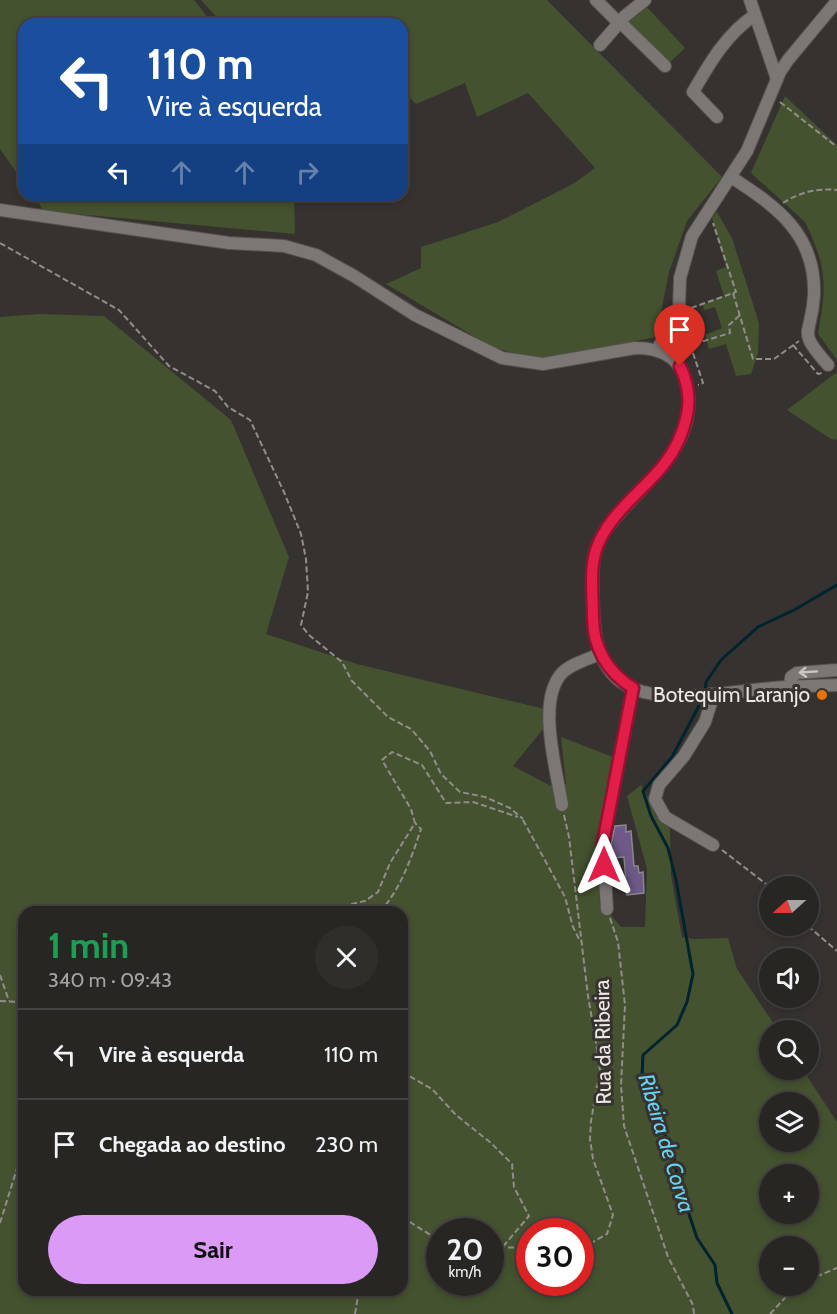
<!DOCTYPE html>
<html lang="pt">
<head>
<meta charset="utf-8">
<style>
  body { margin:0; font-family:Cabin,sans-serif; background:#302e2b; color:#f1f3f6; height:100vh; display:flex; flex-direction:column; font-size:22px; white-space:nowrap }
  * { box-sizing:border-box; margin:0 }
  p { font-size:20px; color:#a5a5a6 }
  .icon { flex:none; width:33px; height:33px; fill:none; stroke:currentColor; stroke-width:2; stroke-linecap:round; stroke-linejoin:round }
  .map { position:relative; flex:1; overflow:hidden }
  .panel { position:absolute; left:18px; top:906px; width:390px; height:390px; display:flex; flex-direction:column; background:#282623; border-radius:18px; box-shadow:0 3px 9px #0003,0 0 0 2px #444341 }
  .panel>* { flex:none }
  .top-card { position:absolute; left:18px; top:18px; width:390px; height:183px; border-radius:18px; box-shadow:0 3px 9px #0003,0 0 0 2px #444341; background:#1a4fa0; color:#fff; overflow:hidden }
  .needle { width:39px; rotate:249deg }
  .buttons { position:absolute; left:759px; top:876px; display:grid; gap:12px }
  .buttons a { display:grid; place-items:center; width:60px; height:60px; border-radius:50%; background:#282623; box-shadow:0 3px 9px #0003,0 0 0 2px #444341; font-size:30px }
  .speed { position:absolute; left:426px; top:1218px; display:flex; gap:12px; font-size:30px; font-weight:700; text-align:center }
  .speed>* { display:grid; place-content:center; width:78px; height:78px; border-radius:50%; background:#282623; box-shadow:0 3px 9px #0003,0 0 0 2px #444341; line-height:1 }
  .speed small { font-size:15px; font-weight:400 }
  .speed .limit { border:9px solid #d22; background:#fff; color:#111 }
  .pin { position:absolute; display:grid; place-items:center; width:51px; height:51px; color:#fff; margin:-62px -26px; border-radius:50% 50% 50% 0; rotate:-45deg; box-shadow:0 0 6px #0007 }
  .pin .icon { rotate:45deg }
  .me { position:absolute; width:66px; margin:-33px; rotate:0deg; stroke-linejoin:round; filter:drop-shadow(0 0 4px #0008) }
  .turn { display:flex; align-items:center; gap:21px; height:126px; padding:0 30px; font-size:27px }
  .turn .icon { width:78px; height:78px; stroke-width:2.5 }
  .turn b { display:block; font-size:42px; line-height:51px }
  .lanes { display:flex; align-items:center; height:57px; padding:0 30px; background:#0003; justify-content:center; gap:30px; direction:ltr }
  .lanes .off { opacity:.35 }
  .round { display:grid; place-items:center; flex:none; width:63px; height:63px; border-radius:32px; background:#302e2b }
  .summary { display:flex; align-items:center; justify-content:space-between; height:102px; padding:0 30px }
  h1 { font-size:36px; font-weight:700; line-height:45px; color:#1e9e55 }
  .primary-button { display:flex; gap:12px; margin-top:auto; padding:12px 30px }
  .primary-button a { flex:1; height:69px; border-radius:36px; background:#da9af6; color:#111; font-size:24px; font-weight:700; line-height:69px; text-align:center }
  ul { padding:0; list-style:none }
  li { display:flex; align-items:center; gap:18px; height:90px; padding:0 30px; border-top:2px solid #444341 }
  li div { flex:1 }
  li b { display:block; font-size:22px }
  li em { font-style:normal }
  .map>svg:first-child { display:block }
  .green { fill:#44522f; fill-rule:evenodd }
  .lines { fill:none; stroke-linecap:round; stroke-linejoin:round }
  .stream { stroke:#00242e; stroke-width:3 }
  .building { fill:#6e5988; stroke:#8a888d; stroke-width:1.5 }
  .minor-casing { stroke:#53504d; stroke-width:14 }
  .path { stroke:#918d8b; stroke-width:2; stroke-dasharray:6 3; stroke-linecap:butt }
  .minor { stroke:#7b7773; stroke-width:12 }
  .oneway { stroke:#c9c6c4 }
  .route-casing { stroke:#92132f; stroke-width:15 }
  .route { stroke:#e11d48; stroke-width:10 }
  .food-dot { fill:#e8710a; stroke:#36322f; stroke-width:2 }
  .labels { text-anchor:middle; stroke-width:6; stroke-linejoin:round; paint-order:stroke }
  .poi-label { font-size:21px; fill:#ebe8e6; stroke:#36322f; text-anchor:end }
  .street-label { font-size:21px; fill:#ebe8e6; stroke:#36322f }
  .water-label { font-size:22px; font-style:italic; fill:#69d2f1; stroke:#36322f }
</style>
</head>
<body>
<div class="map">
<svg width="837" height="1314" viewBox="0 0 837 1314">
  <rect width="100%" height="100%" fill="#36322f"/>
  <!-- green -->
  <g class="green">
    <polygon points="0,0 194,0 213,24 24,24 24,183 0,149"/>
    <polygon points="201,0 547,0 722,177 687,221 669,272 656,337 539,360 492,347 386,284 421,268 421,247 498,222 573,184 595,168 528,93 477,117 465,83 416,104 402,90 402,24 332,24 328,21 323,24 232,24 220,21"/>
    <polygon points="646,6 685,48 667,65 626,24"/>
    <path d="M785,96L837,145V360L818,334C827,284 827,268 805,222L751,173Z"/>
    <polygon points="33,195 294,195 295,234 44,211"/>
    <polygon points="717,212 732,238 759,323 758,353 751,374 736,376 726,344 709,349 705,335 722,328 715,307 704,310 703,305 724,296 716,271 726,267 712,218"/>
    <path d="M39,314L104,316L231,420L289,557L266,634L357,664L557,712L513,766L551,786L566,784L561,737L613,757L607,787L599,902L621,927H645L647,869L627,796L641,785L657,814L670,829L671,875L682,937L693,939L728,938L737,969L778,1030H770V1070H803L837,1122V1314H0V317ZM24,912H402V1290H24ZM770,1102H808V1142H770ZM770,1174H808V1214H770ZM440,1232H490V1282H440ZM530,1232H580V1282H530ZM770,1246H808V1286H770Z"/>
    <polygon points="837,372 837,440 831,439 787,410"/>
  </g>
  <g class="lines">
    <!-- stream -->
    <g class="stream">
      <polyline points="705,692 706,682 721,660 758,627 794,610 837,585"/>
      <polyline points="703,698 672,757 643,791 651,816 668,848 676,880 693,974 687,1002 677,1025 643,1055 642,1076 674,1158 678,1181 697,1238 715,1265 717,1283 732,1314"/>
    </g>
  </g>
  <!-- building -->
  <polygon class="building" points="626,825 626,832 631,831 634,866 638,866 639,873 643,872 644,893 627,895 624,857 612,858 611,844 615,826"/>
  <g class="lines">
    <defs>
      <g id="minor">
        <polyline points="596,0 619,23"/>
        <polyline points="750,0 777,79"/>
        <polyline points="620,22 665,66"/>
        <polyline points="600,45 625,16 645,0"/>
        <path d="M717,117L693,92C709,64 727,33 755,15"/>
        <path d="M731,177C777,207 816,234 814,295C812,337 795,328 828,365"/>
        <path d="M0,210L229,243L284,246L316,255L354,276L415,315L502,358L543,364L635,348C657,348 677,354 685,378C702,433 660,470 626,506C616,517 605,528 599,542C592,558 592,575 593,591C593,627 594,673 634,689C672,704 733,691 773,688C795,686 816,686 837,685"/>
        <polyline points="657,350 679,309"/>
        <polyline points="676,361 684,344 679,309 680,278 692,236 747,151 780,72 788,60 837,1"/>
        <polyline points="790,687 791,677 797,673 837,670"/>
        <polyline points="711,694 711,703 705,722 684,756 659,785 655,799 665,817 713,845"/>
        <path d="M562,805C557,771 536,701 562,673C571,664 588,659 600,654"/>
        <polyline points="607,909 603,843 633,688"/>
      </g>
    </defs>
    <!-- minor casing -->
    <use href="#minor" class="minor-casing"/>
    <!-- path -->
    <g class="path">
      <polyline points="780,102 837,147"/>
      <path d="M783,203C800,192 817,188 837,190"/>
      <polyline points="0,243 119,310 169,366 215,391 228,407 250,420 284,492 301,534 306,559 308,592 301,625 309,635 342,662 352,681 388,717 411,729 430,751 441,774 460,792 485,797 510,808 523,819"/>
      <polyline points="733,293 753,359 774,359 799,341"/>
      <polyline points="691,308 736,292 713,223"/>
      <polyline points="694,344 730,333 729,325 740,315"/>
      <polyline points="793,345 818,374 822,373"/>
      <polyline points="693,353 703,383 698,385"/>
      <polyline points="564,815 569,837 588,996 597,1049 600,1070 591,1121 590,1139 593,1159 613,1215 607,1234 593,1242 580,1243"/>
      <polyline points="523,820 565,897 573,927 580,941"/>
      <polyline points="722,850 770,887"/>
      <polyline points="316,912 365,901 378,892 390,863 415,823 411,809 382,760 392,752 422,765 446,803 473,802 518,817"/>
      <polyline points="349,912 354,905"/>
      <path d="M380,912C401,888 411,859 421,829L415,823"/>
      <polyline points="610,918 618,942 625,1005 621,1085 624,1126 668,1257 693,1305 694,1314"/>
      <polyline points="808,926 837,951"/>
      <polyline points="0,975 9,1001"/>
      <polyline points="0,1001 20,1002 24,1004"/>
      <polyline points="402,1072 432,1089 456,1115 491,1143 512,1164 514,1187 529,1216 501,1249"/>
      <polyline points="402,1217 440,1241"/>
      <polyline points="0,1223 24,1146"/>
      <polyline points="490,1248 530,1247"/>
      <polyline points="808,1280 837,1268"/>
      <polyline points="355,1314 359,1290"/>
      <polyline points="770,1314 796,1286"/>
    </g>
    <!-- minor -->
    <use href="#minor" class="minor"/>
  </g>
  <!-- one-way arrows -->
  <defs><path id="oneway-shaft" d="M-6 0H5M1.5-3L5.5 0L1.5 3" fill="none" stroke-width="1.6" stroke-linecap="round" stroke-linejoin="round" transform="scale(1.5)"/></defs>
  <use class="oneway" href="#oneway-shaft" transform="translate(808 672) rotate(176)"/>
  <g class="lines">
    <defs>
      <path id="route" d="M604,865L603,843L633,688C607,672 593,647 593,617C593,592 588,563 600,540C623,493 672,478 686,419C691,401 688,383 680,366"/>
    </defs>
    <!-- route casing -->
    <use href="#route" class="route-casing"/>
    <!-- route -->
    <use href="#route" class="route"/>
  </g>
  <!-- markers -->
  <circle class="food-dot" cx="822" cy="695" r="6"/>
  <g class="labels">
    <!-- poi labels -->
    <g class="poi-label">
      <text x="810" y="702">Botequim Laranjo</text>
    </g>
    <!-- street labels -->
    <g class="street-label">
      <text transform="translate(603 1042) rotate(-91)" y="7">Rua da Ribeira</text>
    </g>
    <!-- water labels -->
    <g class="water-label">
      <text transform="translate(667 1143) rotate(73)" y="8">Ribeira de Corva</text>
    </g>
  </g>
</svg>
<div class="buttons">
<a><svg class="needle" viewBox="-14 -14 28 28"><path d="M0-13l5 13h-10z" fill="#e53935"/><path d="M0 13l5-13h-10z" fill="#a5a5a6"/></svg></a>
<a><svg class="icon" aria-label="sound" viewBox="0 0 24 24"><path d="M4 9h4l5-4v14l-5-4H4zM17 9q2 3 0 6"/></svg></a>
<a><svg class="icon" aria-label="search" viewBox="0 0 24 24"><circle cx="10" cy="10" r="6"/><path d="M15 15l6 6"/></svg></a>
<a><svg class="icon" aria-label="layers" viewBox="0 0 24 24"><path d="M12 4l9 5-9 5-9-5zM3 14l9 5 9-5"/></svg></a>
<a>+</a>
<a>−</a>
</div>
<div class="speed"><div>20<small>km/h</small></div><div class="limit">30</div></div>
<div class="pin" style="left:680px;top:366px;background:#d93025"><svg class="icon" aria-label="arrive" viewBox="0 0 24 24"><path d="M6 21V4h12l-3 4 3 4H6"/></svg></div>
<svg class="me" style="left:604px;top:865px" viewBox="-20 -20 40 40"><path d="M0-17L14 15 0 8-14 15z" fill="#e11d48" stroke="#fff" stroke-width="4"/></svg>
<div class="top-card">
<div class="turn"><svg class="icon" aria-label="left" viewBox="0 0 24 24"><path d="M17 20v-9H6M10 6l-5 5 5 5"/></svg><div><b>110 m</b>Vire à esquerda</div></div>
<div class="lanes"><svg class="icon" aria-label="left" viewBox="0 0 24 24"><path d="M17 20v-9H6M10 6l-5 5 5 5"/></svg><svg class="icon off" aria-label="ahead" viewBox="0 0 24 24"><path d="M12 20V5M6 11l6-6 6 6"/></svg><svg class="icon off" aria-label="ahead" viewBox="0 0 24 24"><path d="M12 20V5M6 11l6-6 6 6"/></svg><svg class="icon off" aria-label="right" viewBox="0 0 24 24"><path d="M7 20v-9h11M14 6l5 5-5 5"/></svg></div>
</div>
<section class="panel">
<div class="summary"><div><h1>1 min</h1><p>340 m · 09:43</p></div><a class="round"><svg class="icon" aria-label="close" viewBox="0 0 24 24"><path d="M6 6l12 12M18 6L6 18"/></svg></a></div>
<ul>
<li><svg class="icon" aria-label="left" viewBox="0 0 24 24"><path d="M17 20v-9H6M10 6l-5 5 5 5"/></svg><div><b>Vire à esquerda</b></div><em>110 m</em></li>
<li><svg class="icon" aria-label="arrive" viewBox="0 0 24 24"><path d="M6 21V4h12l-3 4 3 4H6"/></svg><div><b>Chegada ao destino</b></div><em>230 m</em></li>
</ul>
<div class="primary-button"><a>Sair</a></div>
</section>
</div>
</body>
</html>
